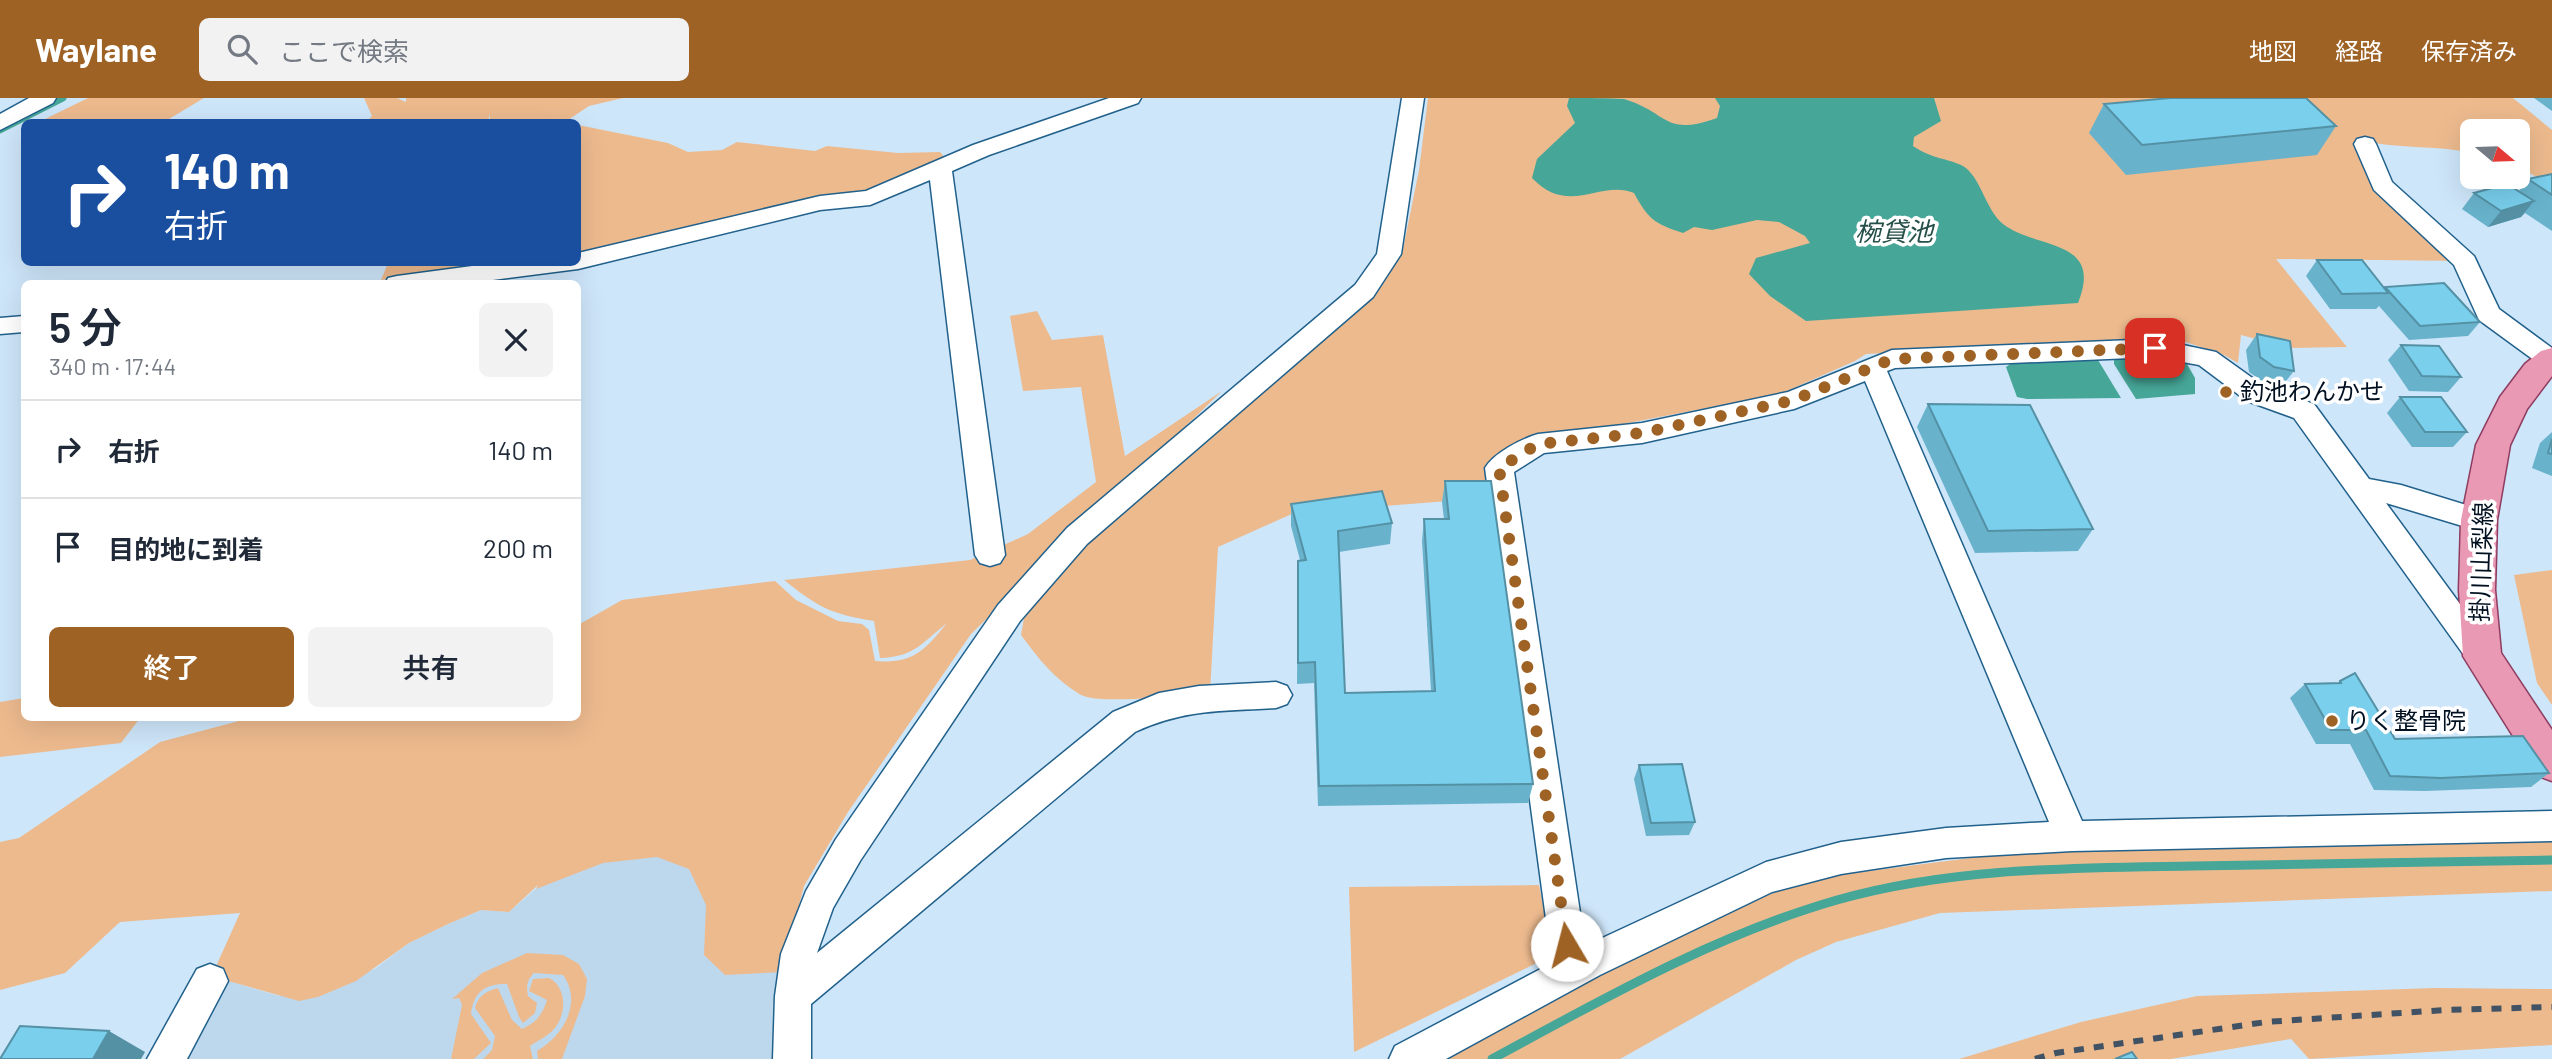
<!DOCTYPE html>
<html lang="ja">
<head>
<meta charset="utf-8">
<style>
  body { margin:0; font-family:Barlow,"Noto Sans JP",sans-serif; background:#f2f2f3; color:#1f2937; height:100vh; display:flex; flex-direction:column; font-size:26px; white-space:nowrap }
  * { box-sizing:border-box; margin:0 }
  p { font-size:23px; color:#747a83 }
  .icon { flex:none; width:38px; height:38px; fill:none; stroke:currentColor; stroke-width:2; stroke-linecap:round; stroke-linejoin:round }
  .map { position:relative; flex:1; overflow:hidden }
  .drawer { position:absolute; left:21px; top:182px; width:560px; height:441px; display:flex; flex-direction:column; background:#fff; border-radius:10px; box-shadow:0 7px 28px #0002 }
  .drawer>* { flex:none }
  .top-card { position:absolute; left:21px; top:21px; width:560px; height:147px; border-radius:10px; box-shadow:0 7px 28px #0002; background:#1a4fa0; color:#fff; overflow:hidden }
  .needle { width:46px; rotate:109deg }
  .controls { position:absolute; left:2460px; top:21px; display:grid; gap:14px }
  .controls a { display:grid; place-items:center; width:70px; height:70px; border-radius:10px; background:#fff; box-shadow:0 7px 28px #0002; font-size:35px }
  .pin { position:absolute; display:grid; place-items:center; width:60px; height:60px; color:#fff; margin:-30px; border-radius:14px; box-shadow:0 4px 10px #0006 }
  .me { position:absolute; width:77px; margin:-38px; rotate:352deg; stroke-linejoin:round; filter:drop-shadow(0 0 5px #0008) }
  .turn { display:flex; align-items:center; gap:24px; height:147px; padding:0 28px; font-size:32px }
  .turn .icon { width:91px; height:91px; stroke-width:2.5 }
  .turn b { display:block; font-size:49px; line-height:60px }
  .round { display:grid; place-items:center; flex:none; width:74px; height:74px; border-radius:10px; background:#f2f2f3 }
  .headline { display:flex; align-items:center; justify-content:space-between; height:119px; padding:0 28px }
  h1 { font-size:42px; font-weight:600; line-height:52px }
  .cta { display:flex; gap:14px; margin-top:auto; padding:14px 28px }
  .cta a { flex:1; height:80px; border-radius:10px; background:#9e6225; color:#fff; font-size:28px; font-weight:600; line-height:80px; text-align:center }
  .cta a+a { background:#f2f2f3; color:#1f2937 }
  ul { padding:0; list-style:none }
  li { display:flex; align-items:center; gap:21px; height:98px; padding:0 28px; border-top:2px solid #e0e1e3 }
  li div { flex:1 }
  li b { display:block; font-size:26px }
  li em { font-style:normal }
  header { display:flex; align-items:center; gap:42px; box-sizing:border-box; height:98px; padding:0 35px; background:#9e6225; color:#fff }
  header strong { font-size:33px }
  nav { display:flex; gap:38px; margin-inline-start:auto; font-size:24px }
  .search { width:490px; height:63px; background:#f2f2f3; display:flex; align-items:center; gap:18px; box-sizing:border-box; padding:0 24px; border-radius:10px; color:#747a83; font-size:26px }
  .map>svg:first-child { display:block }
  .built { fill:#bdd8ed }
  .green { fill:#edba8e }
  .water { fill:#46a697 }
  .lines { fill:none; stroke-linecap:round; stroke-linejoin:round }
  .stream-far1 { stroke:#46a697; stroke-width:7 }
  .stream { stroke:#46a697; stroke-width:9 }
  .minor-casing { stroke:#21618b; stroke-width:3 }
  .major-casing { stroke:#8e3d60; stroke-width:3 }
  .minor { fill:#fff; fill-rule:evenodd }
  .major { fill:#e999b4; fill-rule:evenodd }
  .rail { stroke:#405264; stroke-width:6; stroke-dasharray:10 10; stroke-linecap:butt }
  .wall { fill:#68b2cb }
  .shaded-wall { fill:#5591a5 }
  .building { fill:#79cfec; stroke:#5591a5; stroke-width:2 }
  .route { stroke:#9e6225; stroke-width:12; stroke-dasharray:0 21.6 }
  .poi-dot { fill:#9e6225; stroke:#fff; stroke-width:2.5 }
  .labels { text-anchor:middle; stroke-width:7; stroke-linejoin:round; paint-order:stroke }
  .poi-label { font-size:24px; fill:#001021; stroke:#fff; text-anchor:start }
  .street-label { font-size:24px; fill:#001021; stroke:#fff }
  .water-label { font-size:26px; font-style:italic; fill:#254f49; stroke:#fff }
</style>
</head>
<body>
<header>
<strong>Waylane</strong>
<div class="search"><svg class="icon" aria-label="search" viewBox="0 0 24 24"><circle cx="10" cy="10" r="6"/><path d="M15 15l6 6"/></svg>ここで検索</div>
<nav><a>地図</a><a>経路</a><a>保存済み</a></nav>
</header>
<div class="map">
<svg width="2552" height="961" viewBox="0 0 2552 961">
  <rect width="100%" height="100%" fill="#cee6fa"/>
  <!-- built -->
  <polygon class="built" points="741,670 776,779 785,961 168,961 221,881 279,898 375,871 409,845 448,826 481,812 509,814 560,770"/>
  <!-- green -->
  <g class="green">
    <polygon points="88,0 204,0 164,24 39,24"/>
    <polygon points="364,0 397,0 406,4 406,0 623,0 589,8 565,24 490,24 490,16 488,24 367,24 372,18"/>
    <path d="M1428,0H2513L2552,32V86L2518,70V33H2473V55C2435,47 2396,51 2358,42L2382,87L2465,163L2276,161L2347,249L2289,250L2241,237L2238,265L2224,257L2177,241L1866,256L1855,263L1780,296L1534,343L1487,400L1294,415L1218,449L1210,595C1185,597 1100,607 1081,597C1055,582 1038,560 1021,537L1026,509L1100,431L1351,217L1402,156L1419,72Z"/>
    <polygon points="578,27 668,45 688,54 722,52 737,44 815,53 827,48 898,55 940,54 946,61 897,90 578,160"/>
    <polygon points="388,165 548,165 381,182"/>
    <path d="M1037,213L1052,242L1103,237L1125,358L1222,293L971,536L848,714L804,788L782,874L725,877L704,857L706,807L689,771L657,759L603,765L536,791L538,787L509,814L481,812L448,826L409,845L356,883L318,899L299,903L221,881L199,906L240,815L120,824L65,875L0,892V744L19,740L160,644L250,620L336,622L578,620V527L622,502L775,483L796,502L838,523L862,526L869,532L875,563C913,566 924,553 947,525C922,545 914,559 880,560L874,523C830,516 818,509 784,482L970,462L1028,436L1096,384L1081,289L1023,293L1010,218Z"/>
    <polygon points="2552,472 2552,607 2537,585 2514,477"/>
    <polygon points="24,600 24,620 140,620 121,645 0,659 0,604"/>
    <polygon points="2552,737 2552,793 1940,815 1836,844 1796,862 1620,961 1443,961 1594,878 1730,809 1823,779 2070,747"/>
    <polygon points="1539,787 1553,857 1354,954 1349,789"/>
    <path d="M527,855L563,857L579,866L587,881L585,898L562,961H538L537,953C563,938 583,905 563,877L534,875C527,882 526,888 528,898L537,905L535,915L523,925L519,919L507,886C485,886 474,893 471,916L491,945L474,961H451L462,907L459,900L452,901L482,875Z"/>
    <path d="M549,880C567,889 567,916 554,931C548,938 539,942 530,948L533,961H483L492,952L495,938L475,910C478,898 486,893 498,890L512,922L522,931C537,924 542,917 547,902L529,893L533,881Z"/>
    <polygon points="2435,890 2552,891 2552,947 2309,961 2291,941 2171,961 1959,961 2081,924 2197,898"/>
  </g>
  <!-- water -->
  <g class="water">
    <path d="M1569,0C1586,0 1609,0 1624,1C1670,15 1663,39 1717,20L1720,8L1715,0H1934L1941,23L1914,39L1913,48C1932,61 1947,60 1963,68C1981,79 1985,111 2003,126C2037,152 2104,140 2078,205L1806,223L1770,198L1749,176L1756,160L1810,145L1805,138L1779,124L1757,122L1712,132L1694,129L1683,135C1655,126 1648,121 1634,95C1600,81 1569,119 1532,80L1537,61L1575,25L1567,8Z"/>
    <polygon points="2114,260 2158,260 2187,266 2195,280 2195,296 2136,301 2114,266"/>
    <polygon points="2098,262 2121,300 2027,301 2017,299 2006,269 2013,264"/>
  </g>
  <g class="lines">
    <!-- stream-far1 -->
    <polyline class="stream-far1" points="0,32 63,0"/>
    <!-- stream -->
    <path class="stream" d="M1492,961C1603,901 1715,837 1837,802C1953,769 2074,770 2193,768C2313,766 2432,764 2552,762"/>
    <defs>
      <g id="minor">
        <polygon points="29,0 56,0 53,5 0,32 0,16"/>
        <polygon points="1109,0 1141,0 1138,5 989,57 952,73 1005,457 1000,465 990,468 980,465 975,457 930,82 870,107 820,112 578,171 462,186 385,186 388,180 397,178 502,164 578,164 578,155 820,98 866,93 973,47"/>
        <path d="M1402,0H1424L1401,156L1373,199L1087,446L1020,523L860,763L833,810L817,855L1113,614L1159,595L1199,588L1276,584L1287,588L1292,597L1287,606L1276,610C1224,613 1183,611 1135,634L811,906V961H773L775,898L781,856L806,793L836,741L998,507L1067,430L1355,187L1377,156Z"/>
        <polygon points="2365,39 2373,41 2376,46 2392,84 2474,158 2499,211 2552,250 2552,271 2542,268 2479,222 2454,167 2374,92 2354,46 2357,41"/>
        <polygon points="24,218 24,234 0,236 0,220"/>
        <path d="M2155,241L2216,254L2265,289L2314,306L2369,381L2401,387L2489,414L2493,422L2489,430L2479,433L2386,405L2498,558L2493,567L2482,571L2471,567L2294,320L2247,303L2199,267L2155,259L1895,270L1887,273L2082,723L2552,713V743L2072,753L1946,760L1841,776L1772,794L1600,877L1446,961H1389L1395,948L1552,865L1485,370C1494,355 1521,341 1538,336L1642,325L1788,294L1892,252ZM1865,283L2049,724L1946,730L1841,744L1766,764L1585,848L1514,374L1544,355L1642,345L1794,311Z"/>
        <polygon points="210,866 223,871 228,883 187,961 147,961 197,871"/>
      </g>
      <polygon id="major" points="2552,250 2552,278 2527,311 2510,347 2497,422 2495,492 2501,555 2552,632 2552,683 2538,678 2463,558 2459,492 2461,422 2476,347 2500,299 2525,266 2541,253"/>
    </defs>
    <!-- minor casing -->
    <use href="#minor" class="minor-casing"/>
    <!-- major casing -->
    <use href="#major" class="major-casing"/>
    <!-- minor -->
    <use href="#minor" class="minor"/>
    <!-- major -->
    <use href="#major" class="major"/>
    <!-- rail -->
    <polyline class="rail" points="2035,961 2056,955 2266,924 2445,912 2552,909"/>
  </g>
  <!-- wall -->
  <g class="wall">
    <polygon points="2534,0 2552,0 2552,13"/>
    <polygon points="2104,6 2336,28 2317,57 2126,77 2089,35"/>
    <polygon points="2552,76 2552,133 2525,115 2521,119 2488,129 2462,111 2474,95 2519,93 2528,81"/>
    <polygon points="2317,162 2384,190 2385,189 2480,224 2468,238 2409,242 2379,208 2376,211 2330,211 2306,178"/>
    <polygon points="2257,236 2294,273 2282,288 2263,284 2249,274 2246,252"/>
    <polygon points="2401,247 2461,279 2448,294 2409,293 2388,262"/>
    <polygon points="2400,299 2467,334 2453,349 2412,349 2387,315"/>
    <polygon points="1928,306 2093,431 2078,453 1975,455 1917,329"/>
    <polygon points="2552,334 2552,378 2532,370 2540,345"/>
    <polygon points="1445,383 1533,686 1528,705 1318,708 1314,585 1297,586 1298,463 1300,462 1291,428 1291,406 1392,425 1390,446 1339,454 1345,595 1431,593 1422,443 1424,421 1444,421 1442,404"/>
    <polygon points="2340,583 2395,641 2549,675 2531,689 2425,693 2374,692 2350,646 2316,646 2290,600 2305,586 2338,585"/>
    <polygon points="1639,667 1695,724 1689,737 1646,738 1634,681"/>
  </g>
  <!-- shaded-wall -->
  <g class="shaded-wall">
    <polygon points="2534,103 2521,119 2488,129 2501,113"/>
    <polygon points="109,933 145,954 141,961 93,961"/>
  </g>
  <!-- building -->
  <g class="building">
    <polygon points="2170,0 2306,0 2336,28 2142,47 2104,6"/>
    <polygon points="2552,76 2552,97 2528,81"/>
    <polygon points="2507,86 2534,103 2501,113 2474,95"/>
    <polygon points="2317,162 2362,162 2388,195 2342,196"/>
    <polygon points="2444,185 2480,224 2420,228 2385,189"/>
    <polygon points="2257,236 2290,243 2294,273 2274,269 2260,259"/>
    <polygon points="2401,247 2439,248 2461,279 2422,278"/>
    <polygon points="2400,299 2441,299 2467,334 2425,334"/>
    <polygon points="1928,306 2030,307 2093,431 1988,433"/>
    <polygon points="2552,341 2552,356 2548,355"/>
    <polygon points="1445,383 1491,383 1533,686 1319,688 1315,564 1298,565 1298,463 1306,462 1291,406 1382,393 1392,425 1338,433 1345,595 1435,593 1424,421 1449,421"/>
    <polygon points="2355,575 2395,641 2523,638 2549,675 2441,680 2390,678 2366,632 2331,632 2305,586 2341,585 2340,583"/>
    <polygon points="1682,666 1695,724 1651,725 1639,667"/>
    <polygon points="20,928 109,933 93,961 0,961"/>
    <polygon points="2132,954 2137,961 2115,961"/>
  </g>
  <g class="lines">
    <!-- route -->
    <polyline class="route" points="1567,847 1499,370 1538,346 1642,335 1794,302 1892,261 2155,250"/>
  </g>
  <!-- markers -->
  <g class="poi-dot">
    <circle cx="2226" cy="294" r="7"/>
    <circle cx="2332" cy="623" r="7"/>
  </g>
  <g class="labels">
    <!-- poi labels -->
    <g class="poi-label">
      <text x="2240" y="302">釣池わんかせ</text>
      <text x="2346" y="631">りく整骨院</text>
    </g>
    <!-- street labels -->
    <g class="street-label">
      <text transform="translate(2482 464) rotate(-88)" y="8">掛川山梨線</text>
    </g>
    <!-- water labels -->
    <g class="water-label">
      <text x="1894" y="143">椀貸池</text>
    </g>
  </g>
</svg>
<div class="controls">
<a><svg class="needle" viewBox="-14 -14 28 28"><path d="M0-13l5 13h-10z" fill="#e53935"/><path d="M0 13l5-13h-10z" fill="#747a83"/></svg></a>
</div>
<div class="pin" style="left:2155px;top:250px;background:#d93025"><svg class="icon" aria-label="arrive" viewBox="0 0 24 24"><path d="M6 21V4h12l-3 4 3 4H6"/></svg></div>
<svg class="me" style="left:1567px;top:847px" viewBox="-20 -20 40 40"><circle r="19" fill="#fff"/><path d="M0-13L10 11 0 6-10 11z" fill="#9e6225"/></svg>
<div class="top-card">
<div class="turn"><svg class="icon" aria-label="right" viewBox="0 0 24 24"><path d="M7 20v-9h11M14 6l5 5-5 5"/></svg><div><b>140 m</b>右折</div></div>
</div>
<section class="drawer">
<div class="headline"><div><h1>5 分</h1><p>340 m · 17:44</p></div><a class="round"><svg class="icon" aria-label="close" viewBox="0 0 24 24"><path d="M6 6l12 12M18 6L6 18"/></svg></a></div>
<ul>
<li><svg class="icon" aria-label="right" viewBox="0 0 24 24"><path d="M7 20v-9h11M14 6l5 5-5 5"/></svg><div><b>右折</b></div><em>140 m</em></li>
<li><svg class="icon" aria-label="arrive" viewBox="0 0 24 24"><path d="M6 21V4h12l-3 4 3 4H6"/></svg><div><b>目的地に到着</b></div><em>200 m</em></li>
</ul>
<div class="cta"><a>終了</a><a>共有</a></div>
</section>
</div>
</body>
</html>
